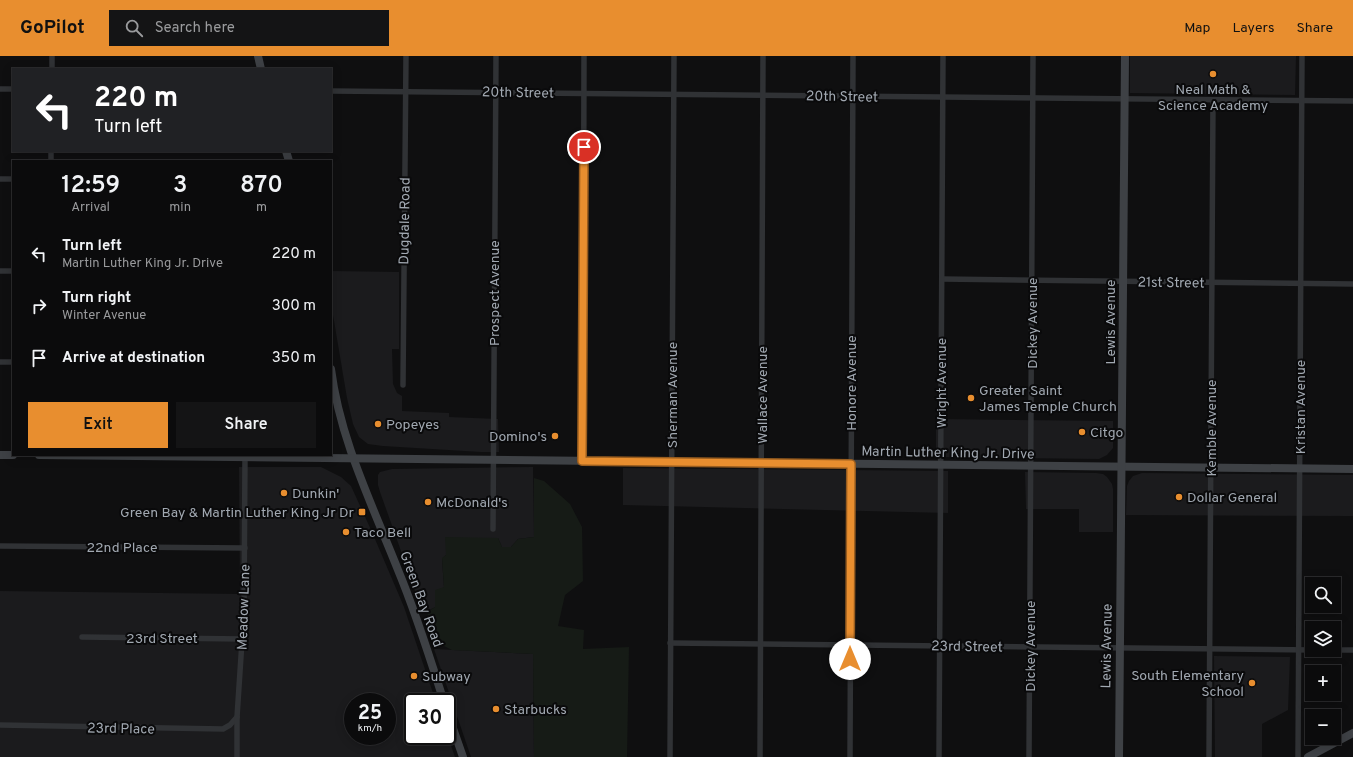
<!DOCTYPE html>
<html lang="en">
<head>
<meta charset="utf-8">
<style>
  body { margin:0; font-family:Overpass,sans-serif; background:#141415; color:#f1f3f6; height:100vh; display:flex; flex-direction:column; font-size:15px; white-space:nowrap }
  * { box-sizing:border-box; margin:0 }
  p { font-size:13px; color:#9a9b9d }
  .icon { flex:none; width:22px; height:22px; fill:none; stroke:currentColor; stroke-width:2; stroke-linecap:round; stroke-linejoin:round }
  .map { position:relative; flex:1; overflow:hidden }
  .sheet { position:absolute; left:12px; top:104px; width:320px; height:296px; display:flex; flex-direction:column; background:#0b0b0c; border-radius:0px; box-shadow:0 2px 10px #0003,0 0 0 1px #2b2b2d }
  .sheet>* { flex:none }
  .banner { position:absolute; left:12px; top:12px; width:320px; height:84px; border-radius:0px; box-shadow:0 2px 10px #0003,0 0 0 1px #2b2b2d; background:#202124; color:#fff; overflow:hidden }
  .fabs { position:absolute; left:1305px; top:521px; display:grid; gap:8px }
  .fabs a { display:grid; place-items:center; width:36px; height:36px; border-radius:0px; background:#0b0b0c; box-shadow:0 2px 10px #0003,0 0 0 1px #2b2b2d; font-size:20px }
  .speed { position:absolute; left:344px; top:637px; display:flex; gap:8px; font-size:20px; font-weight:700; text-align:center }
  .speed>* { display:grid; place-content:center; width:52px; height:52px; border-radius:50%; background:#0b0b0c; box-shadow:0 2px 10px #0003,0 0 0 1px #2b2b2d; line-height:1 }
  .speed small { font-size:10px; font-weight:400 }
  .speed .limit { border:2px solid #111; border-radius:6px; background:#fff; color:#111 }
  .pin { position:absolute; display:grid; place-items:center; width:34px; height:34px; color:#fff; margin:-17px; border:2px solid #fff; border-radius:50%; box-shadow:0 1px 4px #0007 }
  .me { position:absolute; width:44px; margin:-22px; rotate:0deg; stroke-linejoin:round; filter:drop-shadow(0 0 3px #0008) }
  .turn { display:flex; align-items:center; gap:14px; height:84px; padding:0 16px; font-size:18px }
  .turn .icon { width:52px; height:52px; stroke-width:2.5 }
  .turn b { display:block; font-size:28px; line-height:34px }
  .eta { display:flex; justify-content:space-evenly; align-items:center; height:68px; text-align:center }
  .eta b { font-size:24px; font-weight:600; line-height:28px }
  .button { display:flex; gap:8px; margin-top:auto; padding:8px 16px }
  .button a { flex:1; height:46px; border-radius:0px; background:#e88e2f; color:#111; font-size:16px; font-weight:600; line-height:46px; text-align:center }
  .button a+a { background:#141415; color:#f1f3f6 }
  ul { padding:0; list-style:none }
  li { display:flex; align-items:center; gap:12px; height:52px; padding:0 16px }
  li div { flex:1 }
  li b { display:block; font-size:15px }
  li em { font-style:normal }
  header { display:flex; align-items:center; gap:24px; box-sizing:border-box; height:56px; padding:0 20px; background:#e88e2f; color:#111 }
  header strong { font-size:19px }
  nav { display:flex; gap:22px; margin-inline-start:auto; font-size:14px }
  .search { width:280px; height:36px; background:#141415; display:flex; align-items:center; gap:10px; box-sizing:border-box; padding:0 14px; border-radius:0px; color:#9a9b9d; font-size:15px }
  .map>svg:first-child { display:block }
  .built { fill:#1b1b1d; fill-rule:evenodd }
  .green { fill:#161b16 }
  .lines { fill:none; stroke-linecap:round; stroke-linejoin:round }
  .street { stroke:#303235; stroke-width:5.5 }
  .secondary { stroke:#3e4145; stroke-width:8 }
  .route-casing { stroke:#975c1f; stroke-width:10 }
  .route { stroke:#e88e2f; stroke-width:7 }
  .poi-dot { fill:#e88e2f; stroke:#0a0a0b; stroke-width:1.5 }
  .labels { text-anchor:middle; stroke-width:4; stroke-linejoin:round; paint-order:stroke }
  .poi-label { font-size:14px; fill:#a1a8b1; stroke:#0a0a0b; text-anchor:start }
  .street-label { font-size:14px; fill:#a1a8b1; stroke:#0a0a0b }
</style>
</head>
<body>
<header>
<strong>GoPilot</strong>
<div class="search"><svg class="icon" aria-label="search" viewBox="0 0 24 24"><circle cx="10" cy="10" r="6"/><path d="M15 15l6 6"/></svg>Search here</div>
<nav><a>Map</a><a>Layers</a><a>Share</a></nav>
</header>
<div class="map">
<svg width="1353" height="701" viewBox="0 0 1353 701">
  <rect width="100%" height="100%" fill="#0f0f10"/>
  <!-- built -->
  <g class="built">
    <polygon points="1130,0 1296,0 1295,39 1130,37"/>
    <polygon points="331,215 399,216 399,293 392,293 393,328 397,337 402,340 402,355 449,357 449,361 498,363 499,396 481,396 383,390 368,388 359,381 353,368 347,342 331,247"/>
    <polygon points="936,363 1113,365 1113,392 1107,399 1099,403 936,401"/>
    <path d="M239,411H321L341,421L351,430L372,476L404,551L436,646H413V680H447V678L455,701H0V535L240,538ZM353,646H387V680H353Z"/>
    <polygon points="533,411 534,481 518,483 511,491 502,491 498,482 446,499 442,503 444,531 435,551 423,558 395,478 380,436 378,429 378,419 380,416 392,413"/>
    <polygon points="623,412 948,415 948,457 623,449"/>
    <polygon points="1025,416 1096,417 1103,418 1107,421 1112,428 1113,433 1113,476 1079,476 1079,453 1026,453"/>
    <polygon points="1142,417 1353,419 1353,460 1126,459 1127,430 1129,425 1133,420"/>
    <polygon points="434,593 533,598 534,701 471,701"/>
    <polygon points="1214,600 1290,601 1288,654 1262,668 1262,701 1215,701"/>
  </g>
  <!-- green -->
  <polygon class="green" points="534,422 544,425 570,448 582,471 583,525 565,539 558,570 584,574 583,593 629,591 627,701 534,701 533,598 452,594 438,587 427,556 435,551 435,534 444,531 442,502 446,499 445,481 498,482 502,491 511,491 518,483 534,481"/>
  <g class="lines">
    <!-- street -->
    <g class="street">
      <polyline points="52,13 52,0"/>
      <polyline points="0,33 13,33"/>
      <polyline points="331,35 1353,45"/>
      <polyline points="51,105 51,95"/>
      <polyline points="0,123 13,123"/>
      <polyline points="0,215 13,215"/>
      <polyline points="942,223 1353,228"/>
      <polyline points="0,306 13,306"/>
      <polyline points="403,329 406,0"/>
      <polyline points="583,405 584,0"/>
      <polyline points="493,473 496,0"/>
      <polyline points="0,490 245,492"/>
      <polyline points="82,581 242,583"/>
      <polyline points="670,587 1312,594"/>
      <polyline points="1334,594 1353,594"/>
      <polyline points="0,669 223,673 230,669 237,661"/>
      <polyline points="237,701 237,661 244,555 245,401"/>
      <polyline points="670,701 674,0"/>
      <polyline points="760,701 763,0"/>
      <polyline points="850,701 853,0"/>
      <polyline points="939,701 943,0"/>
      <polyline points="1029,701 1033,0"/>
      <polyline points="1209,701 1213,44"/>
      <polyline points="1298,701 1302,0"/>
    </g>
    <!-- secondary -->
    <g class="secondary">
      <polyline points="258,0 261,13"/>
      <polyline points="286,95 289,105"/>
      <path d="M331,313C340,384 372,448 398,514C416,557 430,602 444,646"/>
      <polyline points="0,399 13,399"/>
      <polyline points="39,399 1353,413"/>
      <polyline points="447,655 463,701"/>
      <polyline points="1119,701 1125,0"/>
      <polyline points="1308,701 1353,677"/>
    </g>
  </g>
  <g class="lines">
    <defs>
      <polyline id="route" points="584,91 582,405 851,408 850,603"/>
    </defs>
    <!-- route casing -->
    <use href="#route" class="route-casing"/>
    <!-- route -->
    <use href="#route" class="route"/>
  </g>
  <!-- markers -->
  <g class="poi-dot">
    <circle cx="1213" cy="18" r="4"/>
    <circle cx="971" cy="342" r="4"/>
    <circle cx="378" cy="368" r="4"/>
    <circle cx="1082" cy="376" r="4"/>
    <circle cx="555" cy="380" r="4"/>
    <circle cx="284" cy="437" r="4"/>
    <circle cx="1179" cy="441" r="4"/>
    <circle cx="428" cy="446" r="4"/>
    <rect x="358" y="452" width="8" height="8" rx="2"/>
    <circle cx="346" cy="476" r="4"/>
    <circle cx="414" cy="620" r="4"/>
    <circle cx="1252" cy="627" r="4"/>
    <circle cx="496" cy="653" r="4"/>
  </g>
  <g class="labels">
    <!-- poi labels -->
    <g class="poi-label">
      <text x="1213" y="38" text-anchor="middle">Neal Math &amp;<tspan x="1213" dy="16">Science Academy</tspan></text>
      <text x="979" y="339">Greater Saint<tspan x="979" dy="16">James Temple Church</tspan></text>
      <text x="386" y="373">Popeyes</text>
      <text x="1090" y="381">Citgo</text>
      <text x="547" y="385" text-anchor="end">Domino's</text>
      <text x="292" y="442">Dunkin'</text>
      <text x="1187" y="446">Dollar General</text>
      <text x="436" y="451">McDonald's</text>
      <text x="354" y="461" text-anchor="end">Green Bay &amp; Martin Luther King Jr Dr</text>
      <text x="354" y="481">Taco Bell</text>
      <text x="1244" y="624" text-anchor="end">South Elementary<tspan x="1244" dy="16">School</tspan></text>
      <text x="422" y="625">Subway</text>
      <text x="504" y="658">Starbucks</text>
    </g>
    <!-- street labels -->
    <g class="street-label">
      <text transform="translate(518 36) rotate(1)" y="5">20th Street</text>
      <text transform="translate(842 40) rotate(1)" y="5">20th Street</text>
      <text transform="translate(404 165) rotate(-89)" y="5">Dugdale Road</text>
      <text transform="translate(1171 226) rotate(1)" y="5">21st Street</text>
      <text transform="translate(494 237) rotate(-90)" y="5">Prospect Avenue</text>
      <text transform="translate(1110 266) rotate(-90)" y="5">Lewis Avenue</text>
      <text transform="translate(1032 267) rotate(-90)" y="5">Dickey Avenue</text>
      <text transform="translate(851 327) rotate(-90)" y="5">Honore Avenue</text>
      <text transform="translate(941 327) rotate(-90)" y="5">Wright Avenue</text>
      <text transform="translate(672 339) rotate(-90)" y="5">Sherman Avenue</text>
      <text transform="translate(762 339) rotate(-90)" y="5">Wallace Avenue</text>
      <text transform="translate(1300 351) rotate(-90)" y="5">Kristan Avenue</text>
      <text transform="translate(1211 372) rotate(-90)" y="5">Kemble Avenue</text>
      <text transform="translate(948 396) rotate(1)" y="5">Martin Luther King Jr. Drive</text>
      <text x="122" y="496">22nd Place</text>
      <text transform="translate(422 543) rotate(70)" y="5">Green Bay Road</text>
      <text transform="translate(243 551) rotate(-88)" y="5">Meadow Lane</text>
      <text x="162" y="587">23rd Street</text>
      <text transform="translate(967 590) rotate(1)" y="5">23rd Street</text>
      <text transform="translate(1030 590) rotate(-90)" y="5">Dickey Avenue</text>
      <text transform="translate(1106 590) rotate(-89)" y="5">Lewis Avenue</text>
      <text transform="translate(121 672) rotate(1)" y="5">23rd Place</text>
    </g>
  </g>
</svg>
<div class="fabs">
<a><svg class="icon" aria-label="search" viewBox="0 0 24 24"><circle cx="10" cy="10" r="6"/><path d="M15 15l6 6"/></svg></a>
<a><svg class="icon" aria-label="layers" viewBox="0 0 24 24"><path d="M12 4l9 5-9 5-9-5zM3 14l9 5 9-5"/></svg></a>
<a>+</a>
<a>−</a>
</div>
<div class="speed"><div>25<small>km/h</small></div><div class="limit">30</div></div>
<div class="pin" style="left:584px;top:91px;background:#d93025"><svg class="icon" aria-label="arrive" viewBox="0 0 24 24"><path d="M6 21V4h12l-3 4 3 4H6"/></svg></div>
<svg class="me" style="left:850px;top:603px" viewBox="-20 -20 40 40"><circle r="19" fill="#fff"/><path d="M0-13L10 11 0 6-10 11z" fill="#e88e2f"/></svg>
<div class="banner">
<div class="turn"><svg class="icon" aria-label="left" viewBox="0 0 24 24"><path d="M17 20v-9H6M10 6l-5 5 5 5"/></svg><div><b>220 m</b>Turn left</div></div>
</div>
<section class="sheet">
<div class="eta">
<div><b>12:59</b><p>Arrival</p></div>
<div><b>3</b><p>min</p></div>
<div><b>870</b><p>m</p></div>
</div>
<ul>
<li><svg class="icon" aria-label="left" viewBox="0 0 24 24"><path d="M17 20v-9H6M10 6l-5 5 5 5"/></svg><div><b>Turn left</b><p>Martin Luther King Jr. Drive</p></div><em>220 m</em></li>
<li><svg class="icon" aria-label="right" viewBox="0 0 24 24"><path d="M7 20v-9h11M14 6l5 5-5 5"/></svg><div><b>Turn right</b><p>Winter Avenue</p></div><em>300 m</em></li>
<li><svg class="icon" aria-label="arrive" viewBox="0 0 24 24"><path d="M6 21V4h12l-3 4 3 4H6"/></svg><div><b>Arrive at destination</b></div><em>350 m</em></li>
</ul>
<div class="button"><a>Exit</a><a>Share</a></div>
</section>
</div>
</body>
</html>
